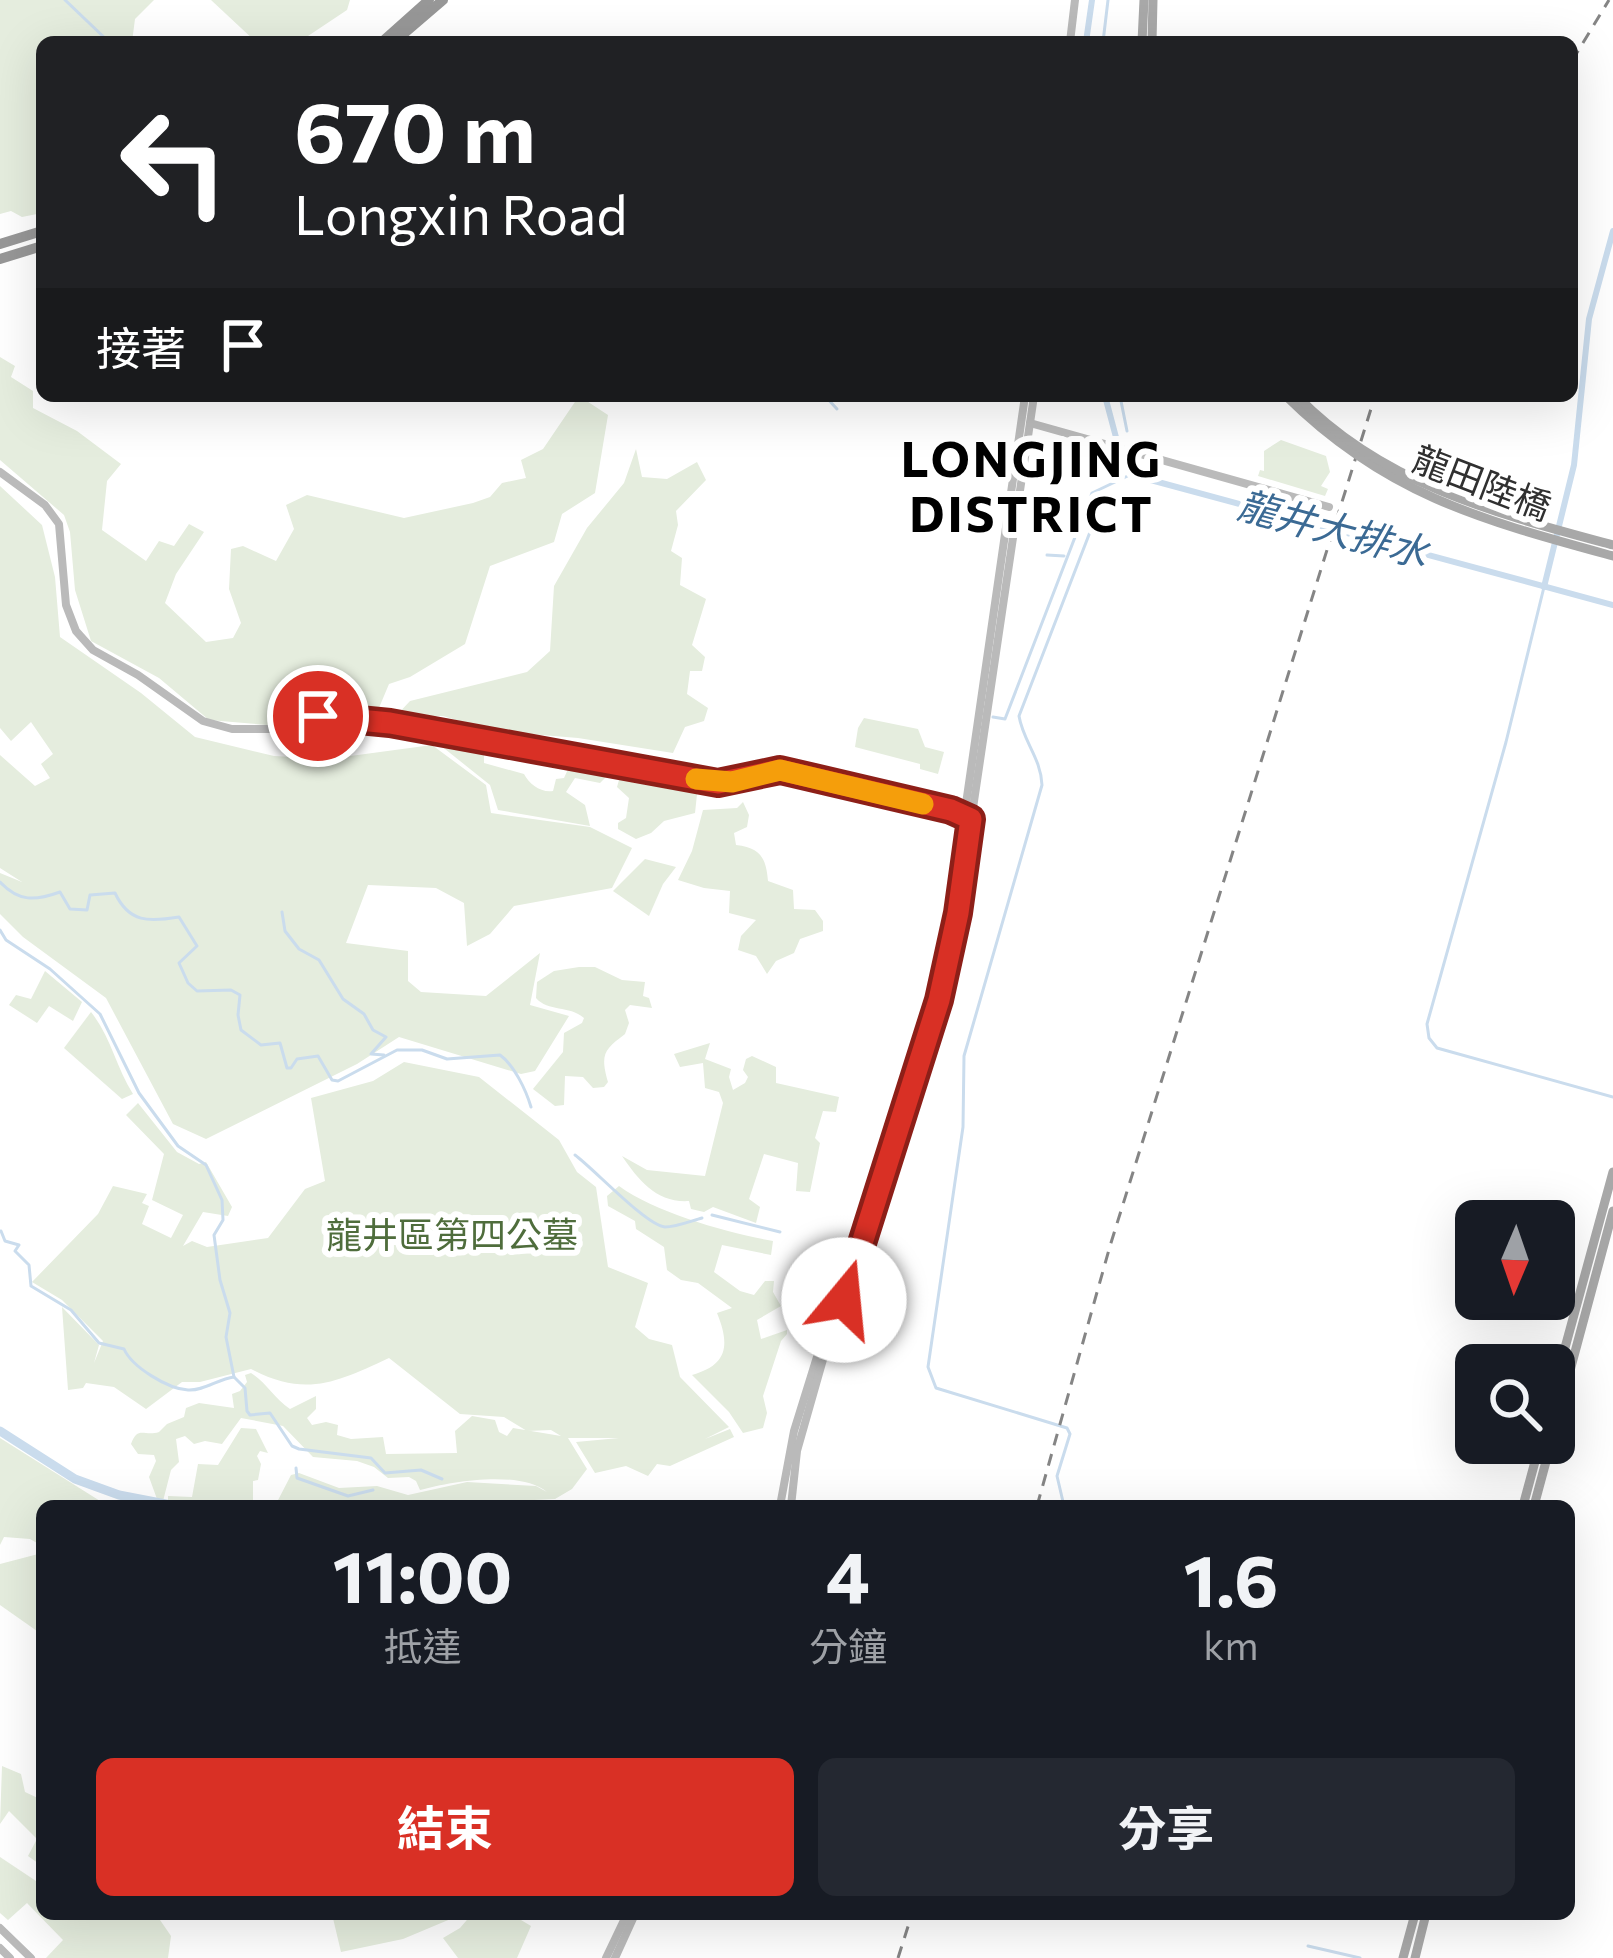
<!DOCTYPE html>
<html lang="zh-TW">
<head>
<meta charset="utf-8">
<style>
  body { margin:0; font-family:Commissioner,"Noto Sans TC",sans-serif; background:#242831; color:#f1f3f6; height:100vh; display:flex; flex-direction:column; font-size:45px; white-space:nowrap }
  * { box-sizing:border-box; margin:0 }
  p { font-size:39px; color:#9ea1a6 }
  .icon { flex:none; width:66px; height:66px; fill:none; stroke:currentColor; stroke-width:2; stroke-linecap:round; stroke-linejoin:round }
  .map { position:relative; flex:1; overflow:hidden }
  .side { position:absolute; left:36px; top:1500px; width:1539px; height:420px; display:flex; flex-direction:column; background:#171b24; border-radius:18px; box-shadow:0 12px 48px #0002 }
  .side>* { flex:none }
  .guide { position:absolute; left:36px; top:36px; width:1542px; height:366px; border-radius:18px; box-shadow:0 12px 48px #0002; background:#202124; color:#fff; overflow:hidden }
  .needle { width:78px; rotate:182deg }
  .controls { position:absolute; left:1455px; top:1200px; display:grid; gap:24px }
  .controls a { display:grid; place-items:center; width:120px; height:120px; border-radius:18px; background:#171b24; box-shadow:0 12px 48px #0002; font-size:60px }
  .pin { position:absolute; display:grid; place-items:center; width:102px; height:102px; color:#fff; margin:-51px; border:6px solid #fff; border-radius:50%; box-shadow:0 3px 12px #0007 }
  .me { position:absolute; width:132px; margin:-66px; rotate:17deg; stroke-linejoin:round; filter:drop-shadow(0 0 9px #0008) }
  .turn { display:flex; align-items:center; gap:42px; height:252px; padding:0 60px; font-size:54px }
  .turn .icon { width:156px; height:156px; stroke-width:2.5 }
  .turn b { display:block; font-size:84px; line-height:102px }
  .then { display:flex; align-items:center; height:114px; padding:0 60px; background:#0003; gap:24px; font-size:45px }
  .eta { display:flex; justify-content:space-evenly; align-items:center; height:204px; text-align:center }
  .eta b { font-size:72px; font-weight:700; line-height:84px }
  .primary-button { display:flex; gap:24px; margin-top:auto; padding:24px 60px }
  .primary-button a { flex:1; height:138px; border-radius:18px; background:#d93025; color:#fff; font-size:48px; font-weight:700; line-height:138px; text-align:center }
  .primary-button a+a { background:#242831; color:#f1f3f6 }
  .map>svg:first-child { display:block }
  .green { fill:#e5edde }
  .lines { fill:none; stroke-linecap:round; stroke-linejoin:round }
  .stream { stroke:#cadced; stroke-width:3 }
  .canal { stroke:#cadced; stroke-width:6 }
  .river { stroke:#cadced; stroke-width:9 }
  .secondary { stroke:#bababa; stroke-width:8 }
  .primary { stroke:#a8a8a8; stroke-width:9 }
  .highway { stroke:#979797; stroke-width:10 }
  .rail { stroke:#858585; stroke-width:3; stroke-dasharray:12 9; stroke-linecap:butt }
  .primary-bridge { stroke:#a8a8a8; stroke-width:9 }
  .route-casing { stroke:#8d1f18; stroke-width:30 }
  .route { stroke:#d93025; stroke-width:21 }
  .slow { stroke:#f59e0b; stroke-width:21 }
  .labels { text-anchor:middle; stroke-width:12; stroke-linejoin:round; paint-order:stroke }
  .street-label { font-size:36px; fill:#303030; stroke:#fff }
  .park-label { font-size:36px; fill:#4f6d3c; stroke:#fff }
  .water-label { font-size:39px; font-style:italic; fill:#3b6a94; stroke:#fff }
  .district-label { font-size:48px; font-weight:bold; letter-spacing:3px; fill:#000; stroke:#fff }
</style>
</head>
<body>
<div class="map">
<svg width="1613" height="1958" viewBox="0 0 1613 1958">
  <rect width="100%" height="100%" fill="#fff"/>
  <!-- green -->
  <g class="green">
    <polygon points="0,0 154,0 135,19 132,42 42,42 42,213 22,217 11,211 0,214"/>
    <polygon points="211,0 350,0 347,10 299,42 256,42"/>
    <polygon points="0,357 15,366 11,377 33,391 33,408 77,431 121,464 107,481 102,530 146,561 159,541 174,546 189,524 204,532 176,574 165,603 206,642 233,638 241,623 229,589 231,549 243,546 276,561 294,529 286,505 307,495 404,518 473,503 490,497 502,483 526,478 521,460 543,449 579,396 608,415 595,493 562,514 554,542 490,566 465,644 410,677 389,684 376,715 326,711 267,725 209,720 159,678 91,641 75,590 70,532 64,515 0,460"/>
    <polygon points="1281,440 1326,456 1330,472 1321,486 1328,489 1325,496 1258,476 1260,470 1264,471 1264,451"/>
    <polygon points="636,449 642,477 667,479 697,462 706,480 676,511 678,525 671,551 682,558 680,585 706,599 692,645 705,657 702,671 690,671 687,694 708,708 704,721 685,727 673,753 578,738 492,731 443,716 396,716 410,701 527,672 550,651 554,586 587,528 624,483"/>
    <polygon points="0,486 42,525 55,577 60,637 141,693 195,737 274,756 328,759 432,745 486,785 491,813 590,827 632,848 612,888 514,906 490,934 467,946 464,903 436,888 368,885 346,943 408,951 408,981 421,992 486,996 540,953 530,1005 569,1016 535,1071 521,1074 399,1037 357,1064 206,1139 173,1124 106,998 23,937 0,914 0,873 22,882 0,868 0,755 35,786 50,778 41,764 53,754 31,722 11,741 0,728"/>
    <polygon points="864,718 918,729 925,747 944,752 938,774 920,769 920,764 855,747 858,728"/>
    <path d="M440,745L484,752V763L524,774C529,784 541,793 553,791L556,779L564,778L569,767L611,772L600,783L575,778L566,792L585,805L590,826L498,810L490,785Z"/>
    <polygon points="621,773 698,785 695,813 664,821 651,833 636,839 618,829 618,823 626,818 629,798 617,787"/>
    <path d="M743,802L749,815L747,827L734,833L736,845C761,848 766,858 768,881L793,890L794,909L815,910L823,921V931L800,939L794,953L776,961L767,974L756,956L738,950L741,936L756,920L729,913L730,891L704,888L678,880L692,851L703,810L737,808Z"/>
    <polygon points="645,859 676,867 663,884 649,916 613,891"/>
    <path d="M579,967H595L622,980L645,982L643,996L649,998L652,1008L630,1005L625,1010L629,1023L625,1034C604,1050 600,1054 608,1082L604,1087L593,1088L583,1077L565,1076L564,1105L555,1106L533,1089L563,1052L564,1033L582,1023L584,1018C569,1005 548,1012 536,998L537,982L554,971Z"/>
    <polygon points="45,971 82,1002 73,1021 49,1006 37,1023 9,1005 16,995 31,999"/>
    <path d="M91,1012C111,1037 116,1067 133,1094L122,1099L64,1048Z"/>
    <path d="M710,1043L705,1059L731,1069L729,1077L733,1090L745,1083L748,1077L743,1070L746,1059L752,1056L776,1067V1083L839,1097L836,1112L823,1111L815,1138L820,1143L810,1192L796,1191L798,1163L764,1154L749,1199L760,1207L756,1223L713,1207L704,1212L691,1209L689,1201C657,1203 639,1181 622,1156L647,1170L705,1176L723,1103L719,1092L705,1088L703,1063L680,1067L674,1054Z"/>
    <path d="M404,1062L479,1077L559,1140L577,1172L596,1187L608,1267L648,1283L635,1327L649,1339L672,1345L680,1377L729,1427L705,1439L730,1429L734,1437L670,1466L657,1464L648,1476L626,1466L595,1473L576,1442L619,1438H568L587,1469L572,1489L555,1499L408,1506H275L291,1475L299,1473L339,1488L377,1486L408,1495L467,1482L536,1486L547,1492C520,1470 452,1481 420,1490L416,1481L409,1477L388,1478L374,1467L357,1461L313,1457L283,1426L241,1418L222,1444L205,1441L194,1444L185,1436L176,1439L179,1462L171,1470L163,1501L157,1499L149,1477L156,1461L154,1455L138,1454L131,1444C138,1425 144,1437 159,1432L167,1424L184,1417L186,1408L199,1403L234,1408L232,1394L240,1391L247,1382L245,1375L251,1373C266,1382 274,1398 290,1409L316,1396V1409L307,1418L312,1425L326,1422L338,1425L337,1435L351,1439L383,1437L386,1454L457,1453L455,1431L472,1416L495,1420L499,1432L507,1436L513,1428L561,1436L551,1430L527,1431L504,1417L460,1414L389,1358C337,1382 306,1398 251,1369L200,1382H182L146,1409L114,1387L86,1383L83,1388L68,1390L62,1307L99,1345L94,1363L103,1341L62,1300L32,1282L98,1214L113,1186L147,1194L142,1203L149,1206L142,1224L171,1238L183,1215L152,1200L164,1154L126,1115L138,1103L177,1152L199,1164L206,1162L232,1207L228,1216L203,1212L183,1246L192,1241L207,1247L268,1238L305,1189L325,1181L311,1098L373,1081Z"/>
    <path d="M619,1186C656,1213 728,1233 773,1241L771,1255L722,1245L714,1272L740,1291L754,1295L765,1281H774L773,1292L781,1306L757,1320L761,1339L787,1330V1334L781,1341L763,1396L767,1413L763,1428L743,1433L729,1412L692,1375C728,1365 730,1345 717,1313L732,1308L698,1283L681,1280L667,1270L664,1247L636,1229L635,1221L608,1206L607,1196Z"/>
    <polygon points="241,1428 256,1429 268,1453 260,1451 257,1456 261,1464 258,1480 253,1481 253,1506 191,1506 168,1501 168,1496 192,1497 198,1464 218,1465"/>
    <polygon points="0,1438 108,1506 42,1506 42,1546 30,1539 4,1537 0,1545"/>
    <polygon points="42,1553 42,1630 37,1631 0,1605 0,1564"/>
    <polygon points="2,1766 21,1774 25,1792 42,1800 42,1866 28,1856 37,1839 9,1811 0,1824"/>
    <polygon points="0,1857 42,1885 42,1914 164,1914 160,1920 171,1936 168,1958 46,1958 63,1940 27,1903 8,1920 0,1913"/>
    <polygon points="332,1914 452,1914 453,1918 403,1939 341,1952"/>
    <polygon points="472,1914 511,1914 531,1926 517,1958 458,1958 443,1938 460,1928"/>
  </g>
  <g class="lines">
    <!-- stream -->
    <g class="stream">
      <polyline points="65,0 109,42"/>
      <polyline points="1103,42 1108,0"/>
      <polyline points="825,396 837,409"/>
      <polyline points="1120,396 1127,431"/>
      <polyline points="1047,555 1064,556"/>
      <polyline points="1544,587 1506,742 1427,1024 1429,1038 1437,1048 1613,1097"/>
      <polyline points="993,717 1005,719 1092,493 1136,472"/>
      <path d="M0,882C19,902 35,901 60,892L70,909L87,910L90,895L115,893C129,923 149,922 179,917L197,946L179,963L188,983L197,991L231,990L240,995L238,1015L241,1030L261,1045L280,1043L287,1068H291L297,1059L318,1056L332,1080L338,1081L397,1050H422L447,1059L500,1055C514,1065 526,1090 531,1107"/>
      <polyline points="282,912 285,931 299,949 319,960 343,999 364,1014 373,1030 386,1037 371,1054 384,1055"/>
      <polyline points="0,930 6,940 50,969 100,1014 139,1093 178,1146 206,1165 222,1200 223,1220 214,1235 220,1280 230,1313 226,1337 234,1377"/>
      <path d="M575,1155C594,1169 647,1226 665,1227C676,1227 691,1221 702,1218"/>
      <polyline points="712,1215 780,1232"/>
      <path d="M1,1231L5,1241L19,1245L15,1251L29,1265L31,1286L71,1310L99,1343L124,1349C132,1367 168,1389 188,1390C204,1391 218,1379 234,1377L245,1388L247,1411L250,1415L270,1413L292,1446L299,1449L371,1458L385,1473L421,1470L442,1479"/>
      <polyline points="296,1468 297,1478 348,1496 373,1490"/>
      <path d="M1064,1506L1057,1476L1070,1434L1067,1428L936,1388L928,1367L963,1127L964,1056L1042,785C1041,758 1023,741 1019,716L1102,501"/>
      <polyline points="1308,1946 1360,1958"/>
    </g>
    <!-- canal -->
    <g class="canal">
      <polyline points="1086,42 1092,0"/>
      <polyline points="1105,396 1121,456 1147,479 1613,605"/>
      <polyline points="1544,587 1574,465 1589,319 1613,231"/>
    </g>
    <!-- river -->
    <polyline class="river" points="0,1431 75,1479 119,1495 176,1506"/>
    <!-- secondary -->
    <g class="secondary">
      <polyline points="1070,42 1075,0"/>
      <polyline points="1030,423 1329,507"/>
      <polyline points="0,472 45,505 59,524 66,605 76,631 93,650 138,675 203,721 232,729 273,729 327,716 390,723 718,783 780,771 964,815"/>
      <polyline points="780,1506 794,1431 946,942 1025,396"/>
      <polyline points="791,1506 797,1451 828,1342 920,1064 953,943 1034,396"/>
      <polyline points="0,1928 31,1958"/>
      <polyline points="0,1948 10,1958"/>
      <polyline points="606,1958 627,1914"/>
      <polyline points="615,1958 635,1914"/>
    </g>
    <!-- primary -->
    <g class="primary">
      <polyline points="1142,42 1144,0"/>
      <polyline points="1152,42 1153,0"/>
      <polyline points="1554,1388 1613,1172"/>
      <polyline points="1554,1430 1613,1211"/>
      <polyline points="1523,1506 1540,1443"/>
      <polyline points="1534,1506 1551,1443"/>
      <polyline points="1403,1958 1415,1914"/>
      <polyline points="1415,1958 1426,1914"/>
    </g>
    <!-- highway -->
    <g class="highway">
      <polyline points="382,42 429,0"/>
      <polyline points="394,42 443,0"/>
      <polyline points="0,244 42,231"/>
      <polyline points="0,259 42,246"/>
    </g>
    <!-- rail -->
    <g class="rail">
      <polyline points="1572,61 1609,0"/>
      <polyline points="1037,1506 1110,1246 1375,396"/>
      <polyline points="898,1958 912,1914"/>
    </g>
    <!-- primary-bridge -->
    <g class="primary-bridge">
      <path d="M1286,396C1386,495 1482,520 1613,556"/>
      <path d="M1297,396C1383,485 1498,514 1613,545"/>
    </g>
  </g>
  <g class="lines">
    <defs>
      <polyline id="route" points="318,716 390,723 718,783 780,770 951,810 971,819 958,913 939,1000 844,1300"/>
    </defs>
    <!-- route casing -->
    <use href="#route" class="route-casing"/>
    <!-- route -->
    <use href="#route" class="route"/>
    <!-- slow -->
    <polyline class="slow" points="696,779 732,782 780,770 923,804"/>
  </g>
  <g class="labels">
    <!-- street labels -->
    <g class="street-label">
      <text transform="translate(1482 483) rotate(21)" y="13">龍田陸橋</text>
    </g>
    <!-- park labels -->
    <g class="park-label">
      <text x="452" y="1248">龍井區第四公墓</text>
    </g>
    <!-- water labels -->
    <g class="water-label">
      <text transform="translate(1333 529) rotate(15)" y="14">龍井大排水</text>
    </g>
    <!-- district labels -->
    <g class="district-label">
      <text x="1032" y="477">LONGJING<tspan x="1032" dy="55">DISTRICT</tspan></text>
    </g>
  </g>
</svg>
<div class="controls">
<a><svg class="needle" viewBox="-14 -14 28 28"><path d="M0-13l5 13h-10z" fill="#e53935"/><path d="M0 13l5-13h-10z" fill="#9ea1a6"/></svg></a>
<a><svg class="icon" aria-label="search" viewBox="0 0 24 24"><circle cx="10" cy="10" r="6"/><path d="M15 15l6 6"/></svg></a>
</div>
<div class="pin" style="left:318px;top:716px;background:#d93025"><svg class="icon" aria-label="arrive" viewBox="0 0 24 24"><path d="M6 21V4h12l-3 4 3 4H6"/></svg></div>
<svg class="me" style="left:844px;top:1300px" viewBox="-20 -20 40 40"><circle r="19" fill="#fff"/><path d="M0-13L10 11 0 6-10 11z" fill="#d93025"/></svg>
<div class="guide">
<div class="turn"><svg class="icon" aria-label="left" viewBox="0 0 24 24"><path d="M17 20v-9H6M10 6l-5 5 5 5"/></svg><div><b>670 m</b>Longxin Road</div></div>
<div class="then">接著<svg class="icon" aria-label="arrive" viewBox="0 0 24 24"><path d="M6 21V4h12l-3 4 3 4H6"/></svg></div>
</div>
<section class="side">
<div class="eta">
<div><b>11:00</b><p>抵達</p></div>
<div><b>4</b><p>分鐘</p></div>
<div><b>1.6</b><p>km</p></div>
</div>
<div class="primary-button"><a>結束</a><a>分享</a></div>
</section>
</div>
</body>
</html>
